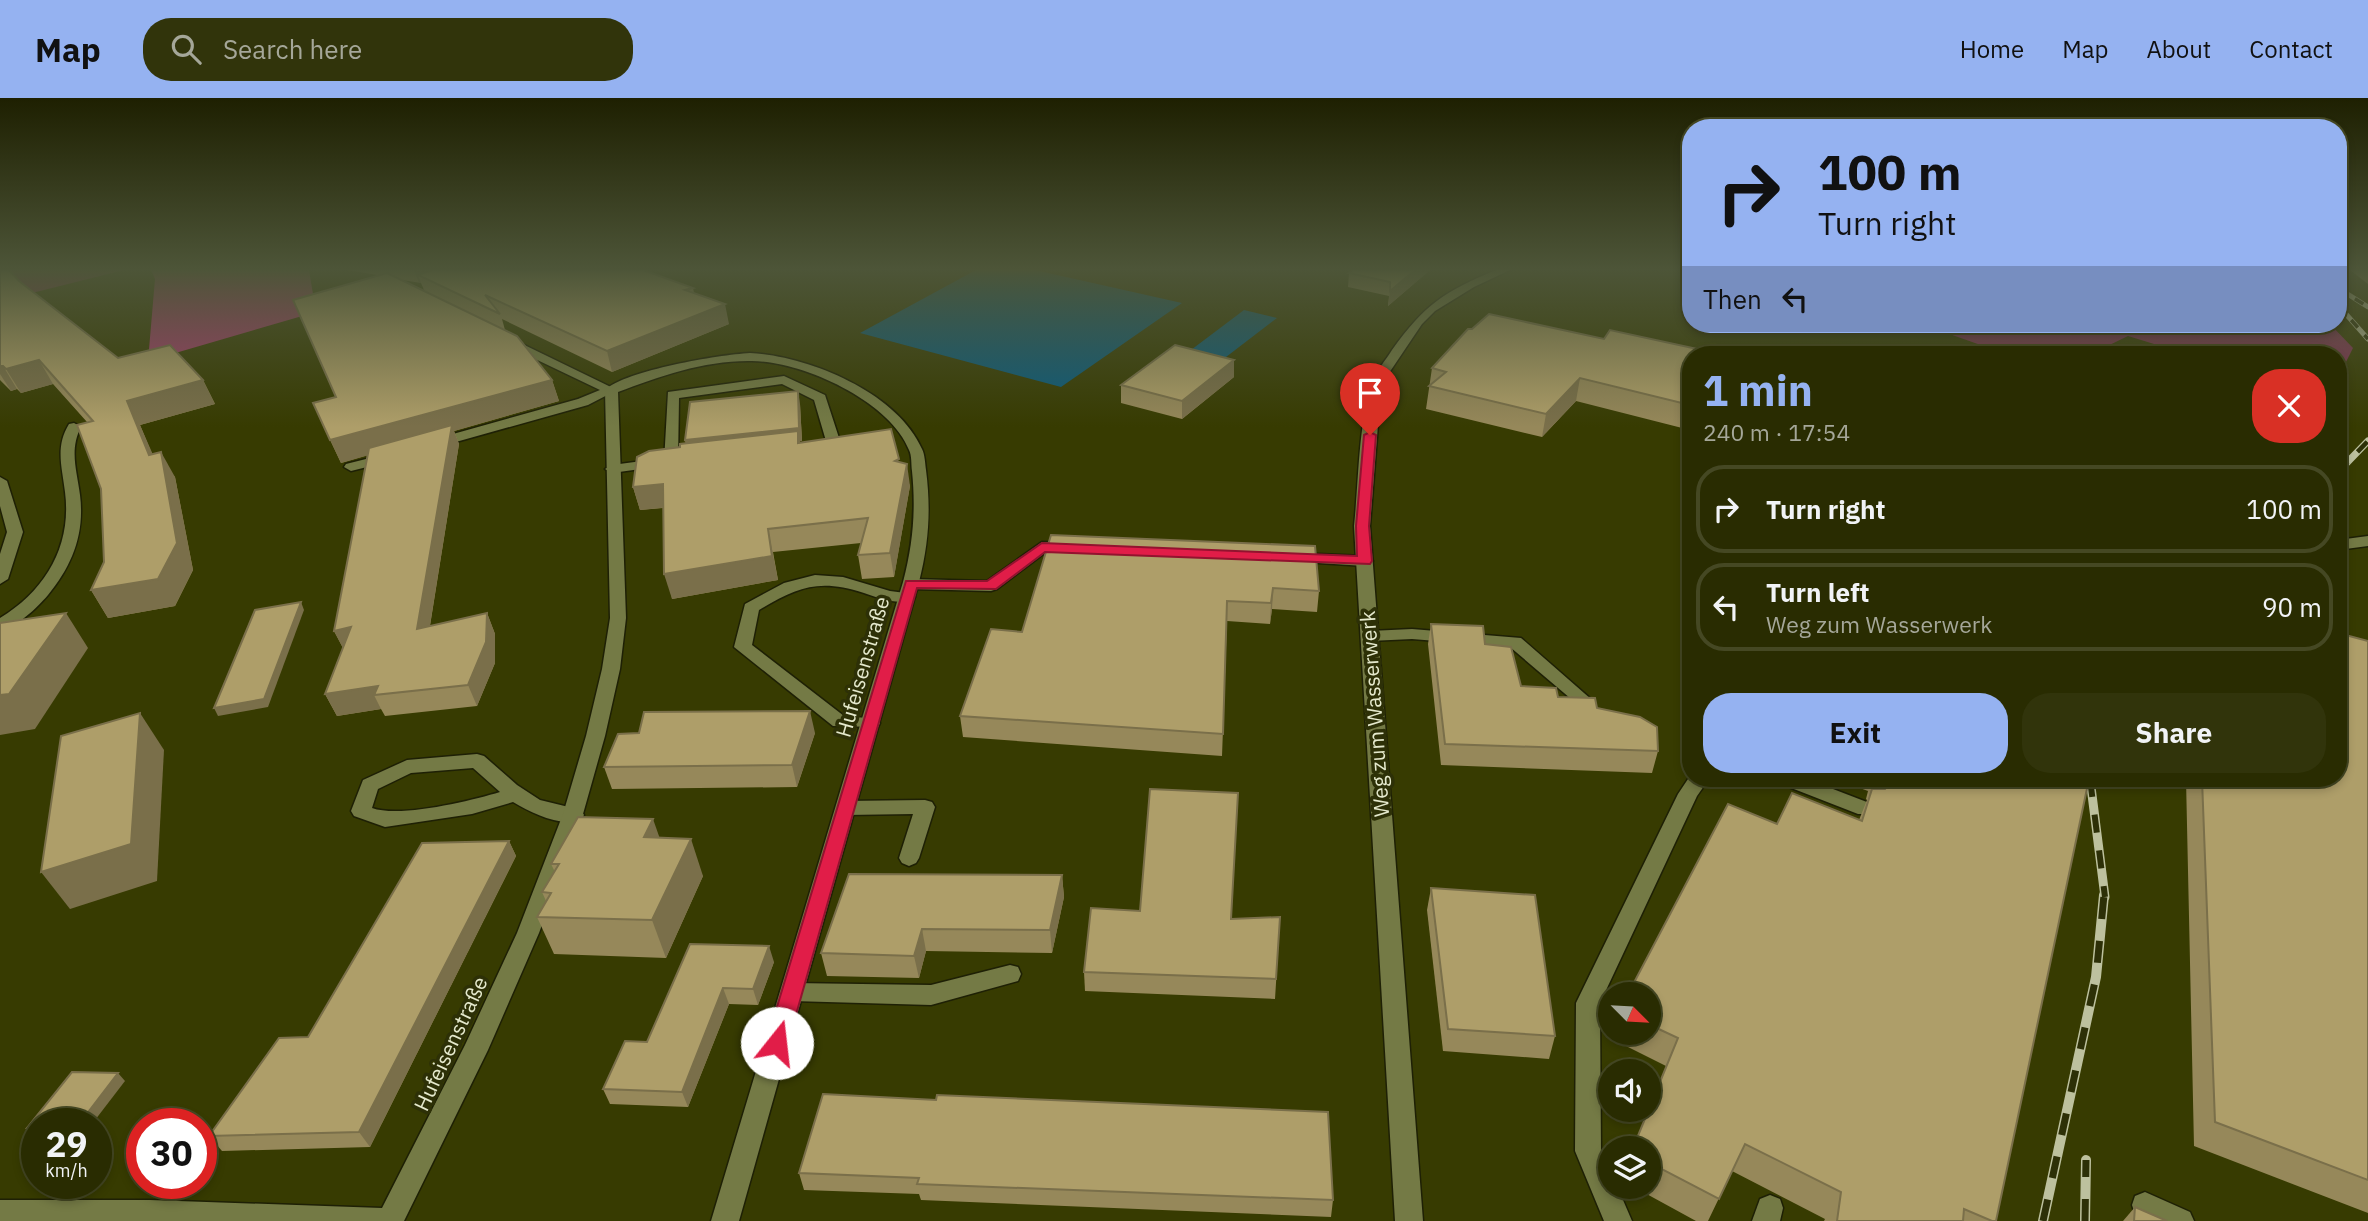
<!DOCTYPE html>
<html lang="en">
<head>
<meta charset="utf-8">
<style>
  body { margin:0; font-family:"IBM Plex Sans",sans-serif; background:#31340b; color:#f1f3f6; height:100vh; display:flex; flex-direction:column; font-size:26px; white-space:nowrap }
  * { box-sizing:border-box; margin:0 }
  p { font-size:23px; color:#a5a799 }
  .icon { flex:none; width:38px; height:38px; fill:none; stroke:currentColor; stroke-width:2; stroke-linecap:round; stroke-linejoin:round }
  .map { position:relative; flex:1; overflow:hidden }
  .details { position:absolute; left:1682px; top:248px; width:665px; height:441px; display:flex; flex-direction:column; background:#292c01; border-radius:28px; box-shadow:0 4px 10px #0003,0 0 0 2px #454823 }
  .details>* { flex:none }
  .banner { position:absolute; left:1682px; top:21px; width:665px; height:214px; border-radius:28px; box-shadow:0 4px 10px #0003,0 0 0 2px #454823; background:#95b2f1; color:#111; overflow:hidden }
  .needle { width:46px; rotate:114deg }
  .buttons { position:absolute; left:1598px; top:884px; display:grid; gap:14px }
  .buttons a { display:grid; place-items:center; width:63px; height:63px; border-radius:50%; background:#292c01; box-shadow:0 4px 10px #0003,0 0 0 2px #454823; font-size:35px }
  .speed { position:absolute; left:21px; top:1010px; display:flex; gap:14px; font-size:35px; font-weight:700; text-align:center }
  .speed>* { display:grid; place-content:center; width:91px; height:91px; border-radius:50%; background:#292c01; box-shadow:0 4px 10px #0003,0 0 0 2px #454823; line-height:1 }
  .speed small { font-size:18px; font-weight:400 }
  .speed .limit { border:10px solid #d22; background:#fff; color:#111 }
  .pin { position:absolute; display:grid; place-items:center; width:60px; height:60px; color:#fff; margin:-72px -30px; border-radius:50% 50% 50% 0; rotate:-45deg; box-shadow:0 0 7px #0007 }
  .pin .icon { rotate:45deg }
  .me { position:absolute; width:77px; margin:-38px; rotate:16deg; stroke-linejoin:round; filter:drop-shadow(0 0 5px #0008) }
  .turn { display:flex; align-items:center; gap:24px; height:147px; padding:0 21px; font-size:32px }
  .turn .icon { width:91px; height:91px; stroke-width:2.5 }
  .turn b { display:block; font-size:49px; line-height:60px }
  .then { display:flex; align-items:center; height:66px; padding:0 21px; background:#0003; gap:14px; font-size:26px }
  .round { display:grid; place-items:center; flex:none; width:74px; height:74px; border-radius:28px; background:#31340b }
  .summary { display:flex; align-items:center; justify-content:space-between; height:119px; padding:0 21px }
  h1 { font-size:42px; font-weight:800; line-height:52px; color:#95b2f1 }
  .action { display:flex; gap:14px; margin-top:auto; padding:14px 21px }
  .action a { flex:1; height:80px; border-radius:28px; background:#95b2f1; color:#111; font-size:28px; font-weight:800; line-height:80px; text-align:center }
  .action a+a { background:#31340b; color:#f1f3f6 }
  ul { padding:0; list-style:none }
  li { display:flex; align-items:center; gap:21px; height:88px; margin:0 14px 10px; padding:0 7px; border:4px solid #454823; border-radius:28px }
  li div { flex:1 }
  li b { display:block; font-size:26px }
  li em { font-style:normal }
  header { display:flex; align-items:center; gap:42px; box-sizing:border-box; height:98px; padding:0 35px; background:#95b2f1; color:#111 }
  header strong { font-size:33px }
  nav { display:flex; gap:38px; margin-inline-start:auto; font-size:24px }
  .search { width:490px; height:63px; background:#31340b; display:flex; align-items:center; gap:18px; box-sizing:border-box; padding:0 24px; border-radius:28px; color:#a5a799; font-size:26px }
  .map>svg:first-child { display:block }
  .green { fill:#843258 }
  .forest { fill:#a73c6f }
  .water { fill:#095b7e }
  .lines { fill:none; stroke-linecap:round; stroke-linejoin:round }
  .service-casing { stroke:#1e2005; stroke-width:3 }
  .minor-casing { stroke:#1e2005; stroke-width:3 }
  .service { fill:#747a45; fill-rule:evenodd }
  .minor { fill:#747a45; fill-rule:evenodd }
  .rail-far3-casing { stroke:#bdc19e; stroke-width:5 }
  .rail-far2-casing { stroke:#bdc19e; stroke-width:7 }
  .rail-far1-casing { stroke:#bdc19e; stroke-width:9 }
  .rail-casing { stroke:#bdc19e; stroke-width:10 }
  .rail-far3 { stroke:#2d3007; stroke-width:3.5; stroke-dasharray:10; stroke-linecap:butt }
  .rail-far2 { stroke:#2d3007; stroke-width:4.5; stroke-dasharray:14; stroke-linecap:butt }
  .rail-far1 { stroke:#2d3007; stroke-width:6; stroke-dasharray:18; stroke-linecap:butt }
  .rail { stroke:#2d3007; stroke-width:7; stroke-dasharray:22; stroke-linecap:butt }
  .wall { fill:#96885a; fill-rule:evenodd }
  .shaded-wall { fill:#7a6f4a }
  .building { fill:#ae9e69; stroke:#7a6f4a; stroke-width:2 }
  .route { fill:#e11d48; stroke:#92132f; stroke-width:2 }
  .labels { text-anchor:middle; stroke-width:7; stroke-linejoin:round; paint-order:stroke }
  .street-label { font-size:21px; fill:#e5e9cd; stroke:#2d3007 }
</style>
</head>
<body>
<header>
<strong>Map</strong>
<div class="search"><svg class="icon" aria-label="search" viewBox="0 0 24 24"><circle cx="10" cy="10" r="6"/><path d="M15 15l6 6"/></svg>Search here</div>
<nav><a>Home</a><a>Map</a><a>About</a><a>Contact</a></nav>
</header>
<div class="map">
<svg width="2368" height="1123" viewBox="0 0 2368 1123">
  <rect width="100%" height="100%" fill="#373b01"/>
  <!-- green -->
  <g class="green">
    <polygon points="0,172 124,172 0,203"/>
    <polygon points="1921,226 2330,226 2353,250 2338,280 2338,257 2190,257 2128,238 2089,257 2009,257"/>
  </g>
  <!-- forest -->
  <polygon class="forest" points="151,172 309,172 316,214 148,263 155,181"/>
  <!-- water -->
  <g class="water">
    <polygon points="976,172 1035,172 1182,205 1061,289 860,235"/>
    <polygon points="1244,212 1277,220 1213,269 1179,261"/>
  </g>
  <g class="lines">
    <defs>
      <g id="service">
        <polygon points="510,240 617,292 588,307 438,349 428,349 428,343 578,301 600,292 506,247 504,244"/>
        <polygon points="784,278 825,297 841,346 839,349 812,351 812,345 826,343 814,302 782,286 679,300 678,364 676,367 666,367 664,364 668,294"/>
        <path d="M74,325L81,329C69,352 77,373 80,397C85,436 72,468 48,497C36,511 18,528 0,532V520C46,492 72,447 65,394C62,368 55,349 69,326Z"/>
        <polygon points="390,355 395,356 395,362 351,373 344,369 346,366"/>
        <polygon points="657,361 664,365 662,368 612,375 605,371 612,367"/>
        <polygon points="2368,438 2368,448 2338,452 2338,442"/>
        <polygon points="1042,444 1070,445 1078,450 1070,455 1046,454 997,491 991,493 911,491 903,486 911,481 987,483"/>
        <polygon points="1293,455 1365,458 1373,463 1365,468 1287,463 1285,460 1287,457"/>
        <path d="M815,477L843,479L890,493L913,496L915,499L913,502C896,507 879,500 864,495C819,480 797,489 759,512L752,547L844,618L878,621L880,625L878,629L833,628L734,549L745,506L784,485Z"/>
        <polygon points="1412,531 1521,540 1592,602 1583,608 1577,606 1510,549 1412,541 1370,543 1361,538 1370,533"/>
        <path d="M477,656L484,658L517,687L540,702L581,712L584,717L581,722C559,729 532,715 513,704L472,716L385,729L354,718L351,713L363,682L407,662ZM473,670L500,694C470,703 400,720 372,710L378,691L411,675Z"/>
        <polygon points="1690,678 1690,681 1709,681 1697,698 1600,905 1601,1053 1610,1074 1610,1088 1617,1088 1632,1123 1604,1123 1575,1053 1576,905 1678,696"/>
        <polygon points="1778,681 1807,681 1872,706 1875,711 1872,716 1858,716 1781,686"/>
        <polygon points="925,702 932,704 935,709 919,760 916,765 909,768 902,765 899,760 913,716 846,717 839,715 836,710 839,705 846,703"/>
        <polygon points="1010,867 1018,869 1021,876 1018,883 931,907 792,903 784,901 780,894 784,887 792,885 931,887"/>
        <polygon points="2145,1094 2190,1114 2194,1123 2151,1123 2135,1116 2132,1107 2135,1098"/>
        <polygon points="1770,1097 1780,1101 1783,1110 1780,1123 1752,1123 1760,1101"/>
      </g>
      <g id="minor">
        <path d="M1496,172H1510L1474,189L1435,213L1422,226L1385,281L1379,314L1370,428L1423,1123H1395L1354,428C1359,381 1358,329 1372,284C1376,273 1386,262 1392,252C1425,206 1444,194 1496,172Z"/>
        <path d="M750,255C808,258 897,294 922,351C925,357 925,365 926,372C931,411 929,445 919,484L739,1123H711L903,484C913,446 916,412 912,373C911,366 912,358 909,352C890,303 802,263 752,263C706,262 660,278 618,294L626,520L620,571L605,638L583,716L539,835L488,952L404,1123H0V1102H150L382,1110L465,947L517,835L563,716L586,638L602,571L610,520L605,292C627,272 718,257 750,255Z"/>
        <polygon points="0,379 7,383 23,434 8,481 0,486 0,456 7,434 0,408"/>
      </g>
    </defs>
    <!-- service casing -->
    <use href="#service" class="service-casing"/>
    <!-- minor casing -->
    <use href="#minor" class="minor-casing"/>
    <!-- service -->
    <use href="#service" class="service"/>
    <!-- minor -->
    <use href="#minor" class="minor"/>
    <defs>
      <g id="rail-far3">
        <polyline points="2338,190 2368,209"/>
        <polyline points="2338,207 2368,241"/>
      </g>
      <polyline id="rail-far2" points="2338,374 2368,343"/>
      <polyline id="rail-far1" points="2090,681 2105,799"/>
      <g id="rail">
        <polyline points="2043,1123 2096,879 2104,797"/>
        <polyline points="2085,1123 2086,1062"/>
      </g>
    </defs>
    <!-- rail-far3 casing -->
    <use href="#rail-far3" class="rail-far3-casing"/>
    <!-- rail-far2 casing -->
    <use href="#rail-far2" class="rail-far2-casing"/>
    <!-- rail-far1 casing -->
    <use href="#rail-far1" class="rail-far1-casing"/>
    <!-- rail casing -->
    <use href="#rail" class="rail-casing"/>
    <!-- rail-far3 -->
    <use href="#rail-far3" class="rail-far3"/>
    <!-- rail-far2 -->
    <use href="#rail-far2" class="rail-far2"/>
    <!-- rail-far1 -->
    <use href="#rail-far1" class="rail-far1"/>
    <!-- rail -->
    <use href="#rail" class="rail"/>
  </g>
  <!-- wall -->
  <g class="wall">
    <polygon points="0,172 19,183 118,260 203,282 215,306 140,327 152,356 175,379 193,472 175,508 108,520 91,492 104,464 101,391 87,324 53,286 21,295 17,291 11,293 0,282"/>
    <path d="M348,172H643L693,190L694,195L729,226L612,274L502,221L505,232L552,282L559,303L454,333L459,346L430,528L487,515L495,536V565L477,608L385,618L381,611L337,618L325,596L343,550L334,533L368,357L341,365L313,305L336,299L377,177ZM402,182L421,185L424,192Z"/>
    <polygon points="1430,172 1388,208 1389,198 1348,189 1349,175"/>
    <polygon points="2350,172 2368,172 2368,186"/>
    <polygon points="1604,241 1690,257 1690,332 1576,303 1542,339 1426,311 1432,270"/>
    <polygon points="1234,279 1182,321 1121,305 1121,287"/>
    <polygon points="800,306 802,343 800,343 800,345 900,364 910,388 894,479 862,481 858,457 861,445 773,454 778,482 672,501 663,410 640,412 633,389 680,349 686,346 685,342"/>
    <polygon points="1051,437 1319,493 1317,514 1272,511 1270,526 1227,523 1222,658 963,639 960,618 1022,534"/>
    <polygon points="1431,526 1485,546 1521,588 1597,610 1658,653 1652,675 1441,667 1428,546"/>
    <polygon points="2368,543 2368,1115 2194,1048 2186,681 2338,681"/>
    <polygon points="815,635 797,689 612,691 604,669"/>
    <polygon points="1848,681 2089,681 1996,1123 1824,1123 1825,1121 1732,1073 1708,1123 1696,1123 1632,1088 1648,1088 1648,1050 1666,968 1610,940 1612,934 1648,934 1648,896 1777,726 1859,722 1867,702 1866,701 1868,693 1846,685"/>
    <polygon points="659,740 703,778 666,860 554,856 537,819 546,803 542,794 555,774 551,766"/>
    <polygon points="509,743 516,758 370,1049 222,1053 209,1038"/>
    <polygon points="1062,777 1064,799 1052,855 926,853 919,880 827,878 821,855"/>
    <polygon points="1431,790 1555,938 1549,961 1443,953 1427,812"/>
    <polygon points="1280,819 1275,901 1085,893 1084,874 1231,821"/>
    <polygon points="690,846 774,864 758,907 729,906 688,1009 610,1006 603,991 647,944"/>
    <polygon points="125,983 37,1026 37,1038 34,1038 27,1030"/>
    <polygon points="823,996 1333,1102 1331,1119 921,1102 919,1096 804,1092 799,1075"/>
    <polygon points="2135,1109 2167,1123 2123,1123"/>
  </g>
  <!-- shaded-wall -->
  <g class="shaded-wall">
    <polygon points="414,172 461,172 418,177 421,185 419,185"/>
    <polygon points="1415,172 1430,172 1388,208 1390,193"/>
    <polygon points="725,206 729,226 612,274 607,253"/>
    <polygon points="39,262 53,286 21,295 6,271"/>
    <polygon points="1234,262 1234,279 1182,321 1182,303"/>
    <polygon points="0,268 3,268 17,291 11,293 0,276"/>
    <polygon points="1580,280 1576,303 1542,339 1546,316"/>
    <polygon points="203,282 215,306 140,327 164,382 149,357 127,303"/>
    <polygon points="552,282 559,303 454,333 459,346 426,552 417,531 450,334 341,365 330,342"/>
    <polygon points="798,293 800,306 802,343 800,343 802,356 688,355 685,342"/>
    <polygon points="161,354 175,379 193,472 175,508 108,520 91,492"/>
    <polygon points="907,366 910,388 894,479 890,455"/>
    <polygon points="663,386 670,409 640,412 633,389"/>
    <polygon points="768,431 778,482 672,501 664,476"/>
    <polygon points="1273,490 1272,511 1270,526 1271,505"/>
    <polygon points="301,504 304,512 268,609 218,618 214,610"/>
    <polygon points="66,515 88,550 35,631 0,637 0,597"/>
    <polygon points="487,515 495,536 495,565 477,608 468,587"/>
    <polygon points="351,529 345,554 334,533"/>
    <polygon points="378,588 374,597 381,611 337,618 325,596"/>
    <polygon points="810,613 815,635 797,689 792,667"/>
    <polygon points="140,615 164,652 157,783 70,811 41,774"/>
    <polygon points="653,721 666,758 644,739"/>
    <polygon points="691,741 703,778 666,860 652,822"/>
    <polygon points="509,743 516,758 370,1049 359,1034"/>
    <polygon points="1062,777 1064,799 1052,855 1050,832"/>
    <polygon points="922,831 926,853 919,880 914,858"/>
    <polygon points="769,848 774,864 758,907 753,891"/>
    <polygon points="723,890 729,906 688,1009 682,994"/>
    <polygon points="118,975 125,983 92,1026 79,1026"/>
  </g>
  <!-- building -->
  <g class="building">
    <polygon points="0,172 9,172 19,183 118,260 170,247 203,282 127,303 149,357 161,354 177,445 158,481 91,492 104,464 101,391 77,327 93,323 39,262 6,271 3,268 0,268"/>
    <polygon points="432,172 643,172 693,190 685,192 725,206 607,253 485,197 500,216 418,177"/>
    <polygon points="1353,172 1415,172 1390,193 1390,184 1349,175"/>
    <polygon points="387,175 517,238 552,282 330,342 313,305 336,299 293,202"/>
    <polygon points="1489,216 1604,241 1610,232 1725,257 1690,257 1690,307 1580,280 1546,316 1429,288 1446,274 1432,270 1468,231 1472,231"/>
    <polygon points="1175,247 1234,262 1182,303 1121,287"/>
    <polygon points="798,293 799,330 685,342 690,304"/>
    <polygon points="452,327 417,531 487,515 486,544 468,587 374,597 378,588 325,596 351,529 334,533 369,350"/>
    <polygon points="891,331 899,361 895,363 907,366 890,455 858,457 868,420 768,431 772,458 664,476 663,386 633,389 637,359 649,353 680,349 680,346 798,333 798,345"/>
    <polygon points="1051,437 1315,448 1319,493 1273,490 1271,505 1227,503 1223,636 960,618 991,531 1022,534"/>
    <polygon points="301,504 264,601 214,610 255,512"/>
    <polygon points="66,515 9,596 0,597 0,525"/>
    <polygon points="1431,526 1483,528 1485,546 1511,549 1521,588 1556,590 1558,599 1595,600 1597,610 1640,619 1657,629 1658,653 1445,646"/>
    <polygon points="2338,535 2368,543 2368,1082 2215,1024 2202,681 2338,681"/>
    <polygon points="810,613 792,667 604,669 618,636 639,635 644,614"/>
    <polygon points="140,615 131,746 41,774 61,638"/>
    <polygon points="1888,681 2089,681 1996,1123 1992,1123 1964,1111 1963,1123 1837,1123 1841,1094 1745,1046 1719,1101 1648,1064 1648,1050 1633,1050 1678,940 1648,926 1648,896 1628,896 1728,706 1777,726 1792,695 1862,723 1872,691 1885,691 1890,685"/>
    <polygon points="1150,691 1238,695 1231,821 1280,819 1276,881 1084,874 1091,810 1140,813"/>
    <polygon points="578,719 653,721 644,739 691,741 652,822 537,819 551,795 542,794 559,766 551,766"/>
    <polygon points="509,743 359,1034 209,1038 279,940 308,939 422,745"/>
    <polygon points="849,776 1062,777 1050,832 922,831 914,858 821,855"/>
    <polygon points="1431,790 1535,797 1555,938 1448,931"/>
    <polygon points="690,846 769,848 753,891 723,890 682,994 603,991 625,943 647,944"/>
    <polygon points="72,974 118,975 79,1026 37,1026 37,1030 27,1030"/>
    <polygon points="823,996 936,1002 937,997 1328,1014 1333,1102 917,1086 919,1080 799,1075"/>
    <polygon points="2135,1109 2167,1123 2134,1123"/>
  </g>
  <!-- sky -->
  <linearGradient id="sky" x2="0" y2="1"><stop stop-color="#1e2001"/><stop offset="0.52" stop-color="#4d5538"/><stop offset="1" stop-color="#4d5538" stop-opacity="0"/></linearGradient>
  <rect width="2368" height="329" fill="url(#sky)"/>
  <!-- route -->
  <polygon class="route" points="1370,334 1376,337 1369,428 1372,463 1370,466 1045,454 996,491 917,490 788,945 785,952 777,954 769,952 766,945 906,483 987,483 1042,445 1357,458 1356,428 1364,337"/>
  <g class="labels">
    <!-- street labels -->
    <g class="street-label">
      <text transform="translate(863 569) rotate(-74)" y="7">Hufeisenstraße</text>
      <text transform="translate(1375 616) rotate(-94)" y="7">Weg zum Wasserwerk</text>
      <text transform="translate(451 946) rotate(-65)" y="7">Hufeisenstraße</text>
    </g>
  </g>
</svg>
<div class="buttons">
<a><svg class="needle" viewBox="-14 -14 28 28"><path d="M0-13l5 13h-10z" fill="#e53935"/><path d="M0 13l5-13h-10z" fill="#a5a799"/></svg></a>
<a><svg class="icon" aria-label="sound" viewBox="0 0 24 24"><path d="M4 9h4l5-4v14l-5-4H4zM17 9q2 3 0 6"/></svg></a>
<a><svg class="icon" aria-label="layers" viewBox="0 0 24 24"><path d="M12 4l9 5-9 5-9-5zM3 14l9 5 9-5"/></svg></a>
</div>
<div class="speed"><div>29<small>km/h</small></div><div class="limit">30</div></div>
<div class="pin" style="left:1370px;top:337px;background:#d93025"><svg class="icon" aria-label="arrive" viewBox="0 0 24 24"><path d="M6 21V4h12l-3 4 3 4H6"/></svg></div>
<svg class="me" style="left:777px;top:945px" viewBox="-20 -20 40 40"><circle r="19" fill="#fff"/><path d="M0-13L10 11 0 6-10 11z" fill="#e11d48"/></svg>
<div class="banner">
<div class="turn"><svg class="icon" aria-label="right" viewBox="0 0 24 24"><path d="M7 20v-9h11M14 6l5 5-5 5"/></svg><div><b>100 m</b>Turn right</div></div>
<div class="then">Then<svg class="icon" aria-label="left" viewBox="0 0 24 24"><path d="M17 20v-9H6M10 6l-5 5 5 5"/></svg></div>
</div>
<section class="details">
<div class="summary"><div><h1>1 min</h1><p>240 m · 17:54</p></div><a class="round" style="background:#d93025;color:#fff"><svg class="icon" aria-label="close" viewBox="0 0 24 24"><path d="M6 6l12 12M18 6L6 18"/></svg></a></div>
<ul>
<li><svg class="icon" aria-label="right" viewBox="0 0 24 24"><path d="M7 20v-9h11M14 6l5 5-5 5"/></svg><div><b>Turn right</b></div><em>100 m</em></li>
<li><svg class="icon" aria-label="left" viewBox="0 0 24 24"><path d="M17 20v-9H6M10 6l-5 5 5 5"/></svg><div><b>Turn left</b><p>Weg zum Wasserwerk</p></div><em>90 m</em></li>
</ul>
<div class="action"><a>Exit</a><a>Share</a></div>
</section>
</div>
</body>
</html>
